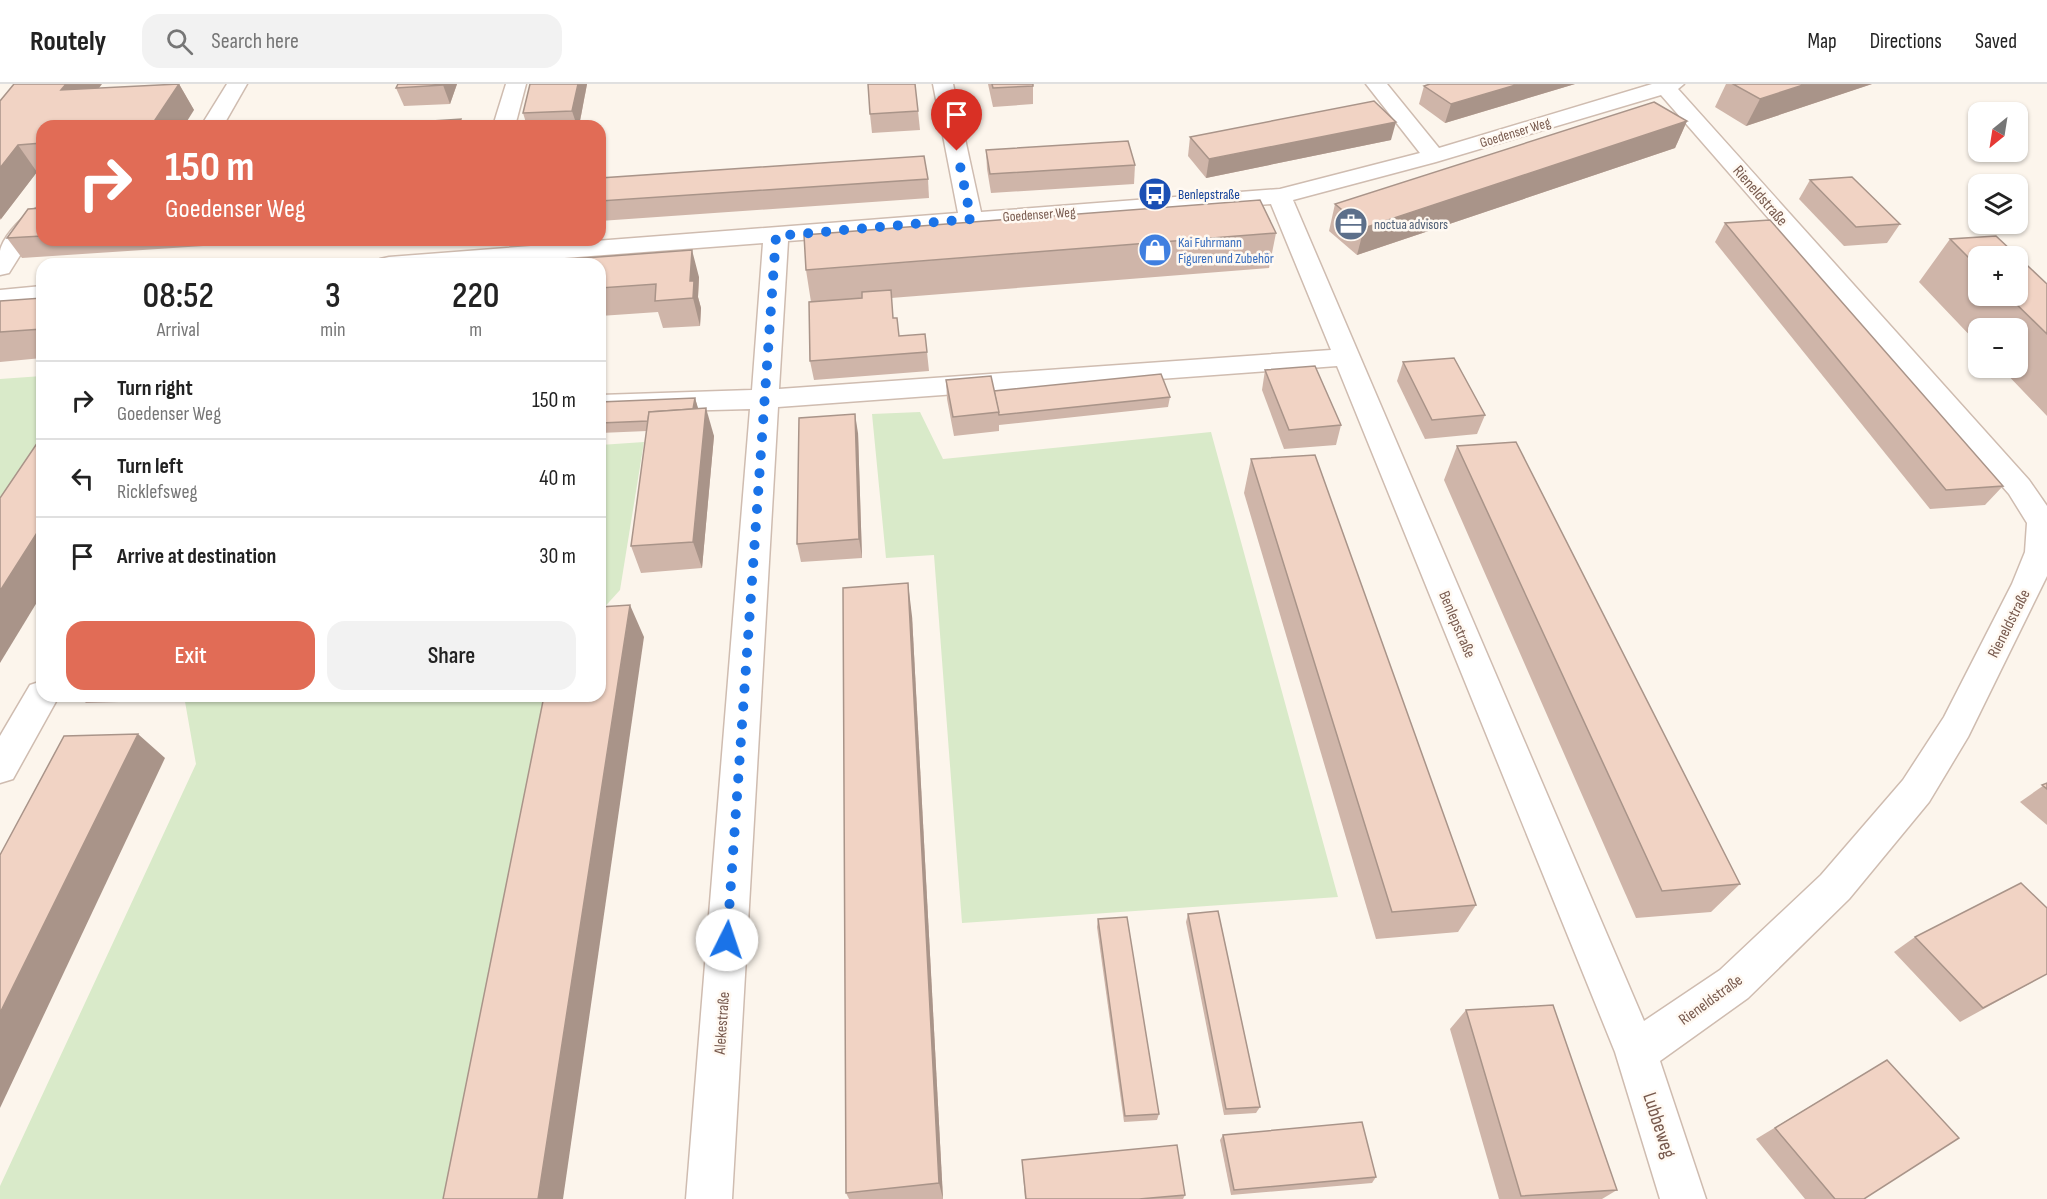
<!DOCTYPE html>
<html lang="en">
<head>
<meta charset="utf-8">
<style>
  body { margin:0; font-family:"Sofia Sans Condensed",sans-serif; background:#f2f2f2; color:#222; height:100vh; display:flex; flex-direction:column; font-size:22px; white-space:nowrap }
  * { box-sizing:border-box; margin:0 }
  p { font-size:20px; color:#767676 }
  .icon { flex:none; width:33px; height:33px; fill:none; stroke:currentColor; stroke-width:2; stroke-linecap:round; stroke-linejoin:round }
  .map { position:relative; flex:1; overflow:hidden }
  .drawer { position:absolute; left:36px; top:174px; width:570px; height:444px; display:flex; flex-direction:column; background:#fff; border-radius:18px; box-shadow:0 2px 4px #0004 }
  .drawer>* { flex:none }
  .banner { position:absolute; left:36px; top:36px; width:570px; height:126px; border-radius:18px; box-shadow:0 2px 4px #0004; background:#e16c56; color:#fff; overflow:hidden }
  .needle { width:39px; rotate:210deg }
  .tools { position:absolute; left:1968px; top:18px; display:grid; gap:12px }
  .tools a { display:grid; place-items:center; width:60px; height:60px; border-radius:12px; background:#fff; box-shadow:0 2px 4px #0004; font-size:30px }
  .pin { position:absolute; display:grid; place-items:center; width:51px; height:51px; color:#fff; margin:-62px -26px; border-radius:50% 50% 50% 0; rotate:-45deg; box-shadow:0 0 6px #0007 }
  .pin .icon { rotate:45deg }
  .me { position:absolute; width:66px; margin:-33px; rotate:4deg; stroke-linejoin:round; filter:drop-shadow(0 0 4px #0008) }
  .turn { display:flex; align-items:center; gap:21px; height:126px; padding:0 30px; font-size:27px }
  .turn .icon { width:78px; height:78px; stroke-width:2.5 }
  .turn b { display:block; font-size:42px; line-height:51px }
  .eta { display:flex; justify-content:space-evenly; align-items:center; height:102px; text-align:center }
  .eta b { font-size:36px; font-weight:600; line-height:42px }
  .primary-button { display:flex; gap:12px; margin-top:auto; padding:12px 30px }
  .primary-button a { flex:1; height:69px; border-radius:18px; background:#e16c56; color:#fff; font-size:24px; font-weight:600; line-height:69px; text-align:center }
  .primary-button a+a { background:#f2f2f2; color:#222 }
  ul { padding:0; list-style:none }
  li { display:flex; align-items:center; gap:18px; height:78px; padding:0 30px; border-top:2px solid #e0e0e0 }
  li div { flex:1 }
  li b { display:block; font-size:22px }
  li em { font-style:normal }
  header { display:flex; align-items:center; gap:36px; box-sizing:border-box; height:84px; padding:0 30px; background:#fff; border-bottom:2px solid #e0e0e0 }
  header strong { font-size:28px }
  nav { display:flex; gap:33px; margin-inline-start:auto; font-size:21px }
  .search { width:420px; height:54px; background:#f2f2f2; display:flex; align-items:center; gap:15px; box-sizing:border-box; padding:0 21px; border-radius:18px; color:#767676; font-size:22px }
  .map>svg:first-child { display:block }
  .green { fill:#d9eac9 }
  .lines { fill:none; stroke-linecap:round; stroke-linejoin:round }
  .minor-casing { stroke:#cfbcb0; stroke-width:3 }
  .minor { fill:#fff; fill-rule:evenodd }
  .wall { fill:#cfb5a9; fill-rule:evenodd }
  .shaded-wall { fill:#a99489 }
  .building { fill:#f1d3c4; stroke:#a99489; stroke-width:1.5 }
  .route { stroke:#1a73e8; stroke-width:10; stroke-dasharray:0 18 }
  .labels { text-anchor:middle; stroke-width:5; stroke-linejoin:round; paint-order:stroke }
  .far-street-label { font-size:14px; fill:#785a4e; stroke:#fff9f2 }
  .far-transit-label { font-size:14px; fill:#164399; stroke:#fff9f2; text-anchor:start }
  .far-service-label { font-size:14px; fill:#4e5e75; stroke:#fff9f2; text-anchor:start }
  .far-shop-label { font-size:14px; fill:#366cbe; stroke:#fff9f2; text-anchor:start }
  .street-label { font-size:16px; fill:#785a4e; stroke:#fff9f2 }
  .near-street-label { font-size:20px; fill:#785a4e; stroke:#fff9f2 }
</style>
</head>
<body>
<header>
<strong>Routely</strong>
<div class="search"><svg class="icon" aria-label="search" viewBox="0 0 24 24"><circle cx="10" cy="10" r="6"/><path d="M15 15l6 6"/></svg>Search here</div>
<nav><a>Map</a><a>Directions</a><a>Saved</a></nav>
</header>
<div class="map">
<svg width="2047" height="1115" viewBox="0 0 2047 1115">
  <rect width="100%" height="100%" fill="#fcf5ec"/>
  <!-- green -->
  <g class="green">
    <polygon points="42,292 42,372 0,434 0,295"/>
    <polygon points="920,328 943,375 1211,348 1338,813 962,839 934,471 886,474 872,330"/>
    <polygon points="644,358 620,506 600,528 600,361"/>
    <polygon points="184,612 549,612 452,1115 0,1115 0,1102 196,680"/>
  </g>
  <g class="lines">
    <defs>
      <g id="minor">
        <polygon points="227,0 247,0 223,42 201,42"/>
        <polygon points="506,0 526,0 515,42 493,42"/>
        <path d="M933,0H953L981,128L1280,105L1420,69L1366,0H1387L1439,64L1652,0H1684L1678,5L2029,396L2047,422V492L1968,653L1929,718L1849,815L1748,914L1660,977L1706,1115H1660L1615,968L1337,282L778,323L732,1115H686L750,325L600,329V311L752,306L763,159L485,180H377L380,175L389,173L958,129ZM1661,11L2009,410L2027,439L2025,468L2012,500L1944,633L1903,696L1821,791L1720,886L1644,937L1293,116L1436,78ZM1271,120L1331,266L779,305L788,157Z"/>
        <path d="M42,122V142L34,149L9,189L0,191C0,184 0,174 0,167C3,152 27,126 42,122Z"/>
        <polygon points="42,202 42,218 0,222 0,206"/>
        <polygon points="42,597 42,612 59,612 13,695 0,699 0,652 30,601"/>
      </g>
    </defs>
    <!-- minor casing -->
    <use href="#minor" class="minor-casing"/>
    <!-- minor -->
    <use href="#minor" class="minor"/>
  </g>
  <!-- wall -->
  <g class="wall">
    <polygon points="179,0 194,26 42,42 42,87 37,88 1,135 0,136 0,17 100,4"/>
    <polygon points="457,0 450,20 404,22 396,4"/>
    <polygon points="530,0 587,0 579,42 527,42 523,29"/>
    <polygon points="988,0 1033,0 1033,20 993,23"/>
    <polygon points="1575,0 1445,39 1419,20 1424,2"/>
    <polygon points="1726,0 1872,0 1746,42 1715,23"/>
    <polygon points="918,27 920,46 872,49 870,30"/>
    <polygon points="1687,37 1675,64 1357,171 1329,147 1335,120"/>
    <polygon points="1190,53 1391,56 1206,94 1188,72"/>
    <polygon points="986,66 1135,81 1134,100 991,109 987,85"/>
    <polygon points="600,94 928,95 929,114 600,137"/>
    <polygon points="1810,96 1900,140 1887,159 1844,162 1799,115"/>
    <polygon points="42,124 42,156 293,156 22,174 7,154"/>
    <polygon points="1725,139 2003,402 1985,421 1930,425 1715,158"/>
    <polygon points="1276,149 1269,184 891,214 893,234 899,252 927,268 929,287 814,296 810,277 811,218 806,186"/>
    <path d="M1950,155L2047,200V332L2001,284H2018V244H1978V260L1919,198ZM1978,172L2018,212H1978Z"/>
    <polygon points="600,180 699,193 698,213 701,224 700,242 663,244 658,228 600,232"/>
    <polygon points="42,214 42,274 0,278 0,217"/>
    <polygon points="1403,278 1485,331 1477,350 1425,355 1397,297"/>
    <polygon points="1265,286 1341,341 1336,361 1284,365 1262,306"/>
    <polygon points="946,296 994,307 1170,313 1168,323 999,341 999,347 954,352 947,315"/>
    <polygon points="695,314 698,325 714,352 702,484 641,489 631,462 647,347 600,349 600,318"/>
    <polygon points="858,349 862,474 801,478 797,460"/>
    <polygon points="1457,362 1740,800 1711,828 1636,834 1444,396"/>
    <polygon points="1251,375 1476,821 1458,848 1376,855 1244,409"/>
    <polygon points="912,532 943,1115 849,1115 846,1109"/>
    <polygon points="78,612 155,612 152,617 86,619"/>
    <polygon points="2047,699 2047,741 2020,718"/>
    <polygon points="1188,830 1260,1023 1256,1029 1224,1031 1186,838"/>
    <polygon points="1098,835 1159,1030 1157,1036 1124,1038 1097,843"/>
    <polygon points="1915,853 2047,890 1960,938 1894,868"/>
    <polygon points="1466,926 1617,1106 1602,1115 1499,1115 1450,945"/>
    <polygon points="1887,976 1864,1115 1805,1115 1756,1055"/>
    <polygon points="1223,1051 1376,1093 1372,1099 1231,1111 1220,1056"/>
    <polygon points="1022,1076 1185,1111 1183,1115 1025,1115"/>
  </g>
  <!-- shaded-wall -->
  <g class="shaded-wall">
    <polygon points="66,0 102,0 78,32 61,6"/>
    <polygon points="179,0 194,26 184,42 151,42"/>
    <polygon points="443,0 457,0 450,20 443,1"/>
    <polygon points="578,0 587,0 579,42 577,42 572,27"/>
    <polygon points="1519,0 1575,0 1445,39 1451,20"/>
    <polygon points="1806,0 1872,0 1746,42 1760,15"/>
    <polygon points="461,35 463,42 458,42"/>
    <polygon points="1687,37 1675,64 1357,171 1364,144"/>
    <polygon points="1396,38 1391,56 1206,94 1209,75"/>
    <polygon points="18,61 37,88 1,135 0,134 0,84"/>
    <polygon points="692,166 699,193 698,213 701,224 700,242 693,214 690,197"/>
    <polygon points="695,314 698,324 694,345 692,336"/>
    <polygon points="706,324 714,352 702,484 693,458"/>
    <polygon points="855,330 858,349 862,474 859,455"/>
    <polygon points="42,441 42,510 0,579 0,507"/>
    <polygon points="908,499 912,532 943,1115 939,1099"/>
    <polygon points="630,521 644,553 563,1115 538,1115"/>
    <polygon points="148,612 155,612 152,617"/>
    <polygon points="138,650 165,674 0,1024 0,929"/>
  </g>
  <!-- building -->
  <g class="building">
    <polygon points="14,0 66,0 61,6 179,0 151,42 42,42 42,59 18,61 0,84 0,17"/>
    <polygon points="398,0 443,0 443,1 396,4"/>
    <polygon points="530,0 578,0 572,27 523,29"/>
    <polygon points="868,0 915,0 918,27 870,30"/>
    <polygon points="992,0 1033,0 1033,2 993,4"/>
    <polygon points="1430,0 1519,0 1451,20 1424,2"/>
    <polygon points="1733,0 1806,0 1760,15"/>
    <polygon points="1374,17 1396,38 1209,75 1190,53"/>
    <polygon points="1654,18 1687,37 1364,144 1335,120"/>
    <polygon points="461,35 458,42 416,42 417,38"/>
    <polygon points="1128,57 1135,81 990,90 986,66"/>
    <polygon points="924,72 928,95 600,117 600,94"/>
    <polygon points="1852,93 1900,140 1856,143 1810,96"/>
    <polygon points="1260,116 1276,149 806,186 804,151"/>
    <polygon points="42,124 42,152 7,154 28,125"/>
    <polygon points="1770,136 2003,402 1946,406 1725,139"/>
    <polygon points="1996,152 2047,200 2047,250 2008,212 2018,212 2018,172 1978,172 1978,183 1950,155"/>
    <polygon points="692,166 690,197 694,197 693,214 655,217 656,200 600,204 600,180 504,180"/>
    <polygon points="891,206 893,234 897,234 899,252 925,250 927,268 810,277 809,218 862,214 862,208"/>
    <polygon points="42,214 42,245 0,248 0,217"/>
    <polygon points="1454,274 1485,331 1432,336 1403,278"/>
    <polygon points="1315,282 1341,341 1289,346 1265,286"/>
    <polygon points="1161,290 1170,313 999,331 994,307"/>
    <polygon points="991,292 999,328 953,333 946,296"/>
    <polygon points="695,314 693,325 649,328 648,337 600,339 600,318"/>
    <polygon points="706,324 693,458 631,462 649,328"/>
    <polygon points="855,330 859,455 797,460 799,334"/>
    <polygon points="42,352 42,441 0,507 0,414"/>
    <polygon points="1516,358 1740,800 1662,807 1457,362"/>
    <polygon points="1315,371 1476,821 1392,828 1251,375"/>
    <polygon points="908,499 939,1099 846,1109 843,504"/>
    <polygon points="630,521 538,1115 443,1115 544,612 600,612 600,523"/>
    <polygon points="138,650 0,929 0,771 64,652"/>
    <polygon points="2047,699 2047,705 2042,701"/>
    <polygon points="2021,799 2047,824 2047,890 1983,924 1915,853"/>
    <polygon points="1218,827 1260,1023 1226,1025 1188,830"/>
    <polygon points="1127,833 1159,1030 1125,1032 1098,835"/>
    <polygon points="1553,921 1617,1106 1521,1112 1466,926"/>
    <polygon points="1887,976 1959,1054 1864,1115 1835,1115 1775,1044"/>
    <polygon points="1362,1038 1376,1093 1234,1106 1223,1051"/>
    <polygon points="1177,1061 1185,1111 1139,1115 1026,1115 1022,1076"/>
  </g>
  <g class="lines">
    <!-- route -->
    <polyline class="route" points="727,856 776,152 971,135 957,67"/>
  </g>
  <!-- icons -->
  <defs>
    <symbol id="bus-disc" viewBox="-11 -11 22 22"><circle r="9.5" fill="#1a4fb4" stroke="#fff9f2"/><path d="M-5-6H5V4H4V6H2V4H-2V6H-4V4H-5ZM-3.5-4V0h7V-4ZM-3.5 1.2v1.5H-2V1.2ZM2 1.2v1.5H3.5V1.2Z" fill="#fff"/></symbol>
    <symbol id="office-disc" viewBox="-11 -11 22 22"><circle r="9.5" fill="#5c6f8a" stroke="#fff9f2"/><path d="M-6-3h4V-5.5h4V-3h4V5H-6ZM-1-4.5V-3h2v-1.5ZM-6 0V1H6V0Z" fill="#fff"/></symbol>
    <symbol id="shop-disc" viewBox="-11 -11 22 22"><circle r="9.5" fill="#3f7fe0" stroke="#fff9f2"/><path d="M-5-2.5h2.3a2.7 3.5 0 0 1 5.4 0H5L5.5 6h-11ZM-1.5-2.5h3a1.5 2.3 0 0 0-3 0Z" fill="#fff"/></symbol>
  </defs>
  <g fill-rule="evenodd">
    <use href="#bus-disc" x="1136" y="91" width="38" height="38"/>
    <use href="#office-disc" x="1332" y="121" width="38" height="38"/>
    <use href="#shop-disc" x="1136" y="147" width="38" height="38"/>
  </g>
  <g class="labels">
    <!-- far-street labels -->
    <g class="far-street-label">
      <text transform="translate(1515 48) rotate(-17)" y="5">Goedenser Weg</text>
      <text transform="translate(1039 130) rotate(-4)" y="5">Goedenser Weg</text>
    </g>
    <!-- far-transit labels -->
    <g class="far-transit-label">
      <text x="1178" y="115">Benlepstraße</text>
    </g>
    <!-- far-service labels -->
    <g class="far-service-label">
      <text x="1374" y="145">noctua advisors</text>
    </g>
    <!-- far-shop labels -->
    <g class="far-shop-label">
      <text x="1178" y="163">Kai Fuhrmann<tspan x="1178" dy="16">Figuren und Zubehör</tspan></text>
    </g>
    <!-- street labels -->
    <g class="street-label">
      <text transform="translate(1761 111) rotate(49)" y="6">Rieneldstraße</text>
      <text transform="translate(2008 539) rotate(-63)" y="6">Rieneldstraße</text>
      <text transform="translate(1458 540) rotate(67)" y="6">Benlepstraße</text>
      <text transform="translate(1710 915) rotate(-36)" y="6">Rieneldstraße</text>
      <text transform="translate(721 939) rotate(-86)" y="6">Alekestraße</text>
    </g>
    <!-- near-street labels -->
    <g class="near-street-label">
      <text transform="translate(1660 1041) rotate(72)" y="7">Lubbeweg</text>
    </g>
  </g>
</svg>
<div class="tools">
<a><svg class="needle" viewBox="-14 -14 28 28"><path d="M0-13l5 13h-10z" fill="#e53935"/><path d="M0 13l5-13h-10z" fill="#767676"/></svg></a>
<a><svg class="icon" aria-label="layers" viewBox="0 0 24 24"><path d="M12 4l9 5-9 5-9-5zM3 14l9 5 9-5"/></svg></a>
<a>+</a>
<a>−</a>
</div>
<div class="pin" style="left:957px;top:67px;background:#d93025"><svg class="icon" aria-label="arrive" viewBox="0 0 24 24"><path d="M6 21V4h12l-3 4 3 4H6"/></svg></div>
<svg class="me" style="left:727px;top:856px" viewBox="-20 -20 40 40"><circle r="19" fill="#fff"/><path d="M0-13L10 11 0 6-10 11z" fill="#1a73e8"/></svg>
<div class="banner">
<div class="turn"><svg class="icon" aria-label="right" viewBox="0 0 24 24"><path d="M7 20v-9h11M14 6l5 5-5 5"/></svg><div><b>150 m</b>Goedenser Weg</div></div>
</div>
<section class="drawer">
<div class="eta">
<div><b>08:52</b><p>Arrival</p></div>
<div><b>3</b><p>min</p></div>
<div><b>220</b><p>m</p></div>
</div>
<ul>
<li><svg class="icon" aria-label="right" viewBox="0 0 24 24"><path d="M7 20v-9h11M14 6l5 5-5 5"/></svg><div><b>Turn right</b><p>Goedenser Weg</p></div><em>150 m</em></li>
<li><svg class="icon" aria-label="left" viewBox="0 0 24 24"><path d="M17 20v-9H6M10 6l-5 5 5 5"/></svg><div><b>Turn left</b><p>Ricklefsweg</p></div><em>40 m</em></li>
<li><svg class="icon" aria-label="arrive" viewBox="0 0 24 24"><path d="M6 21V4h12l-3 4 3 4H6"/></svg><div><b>Arrive at destination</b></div><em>30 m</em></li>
</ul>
<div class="primary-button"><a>Exit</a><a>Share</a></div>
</section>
</div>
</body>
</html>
